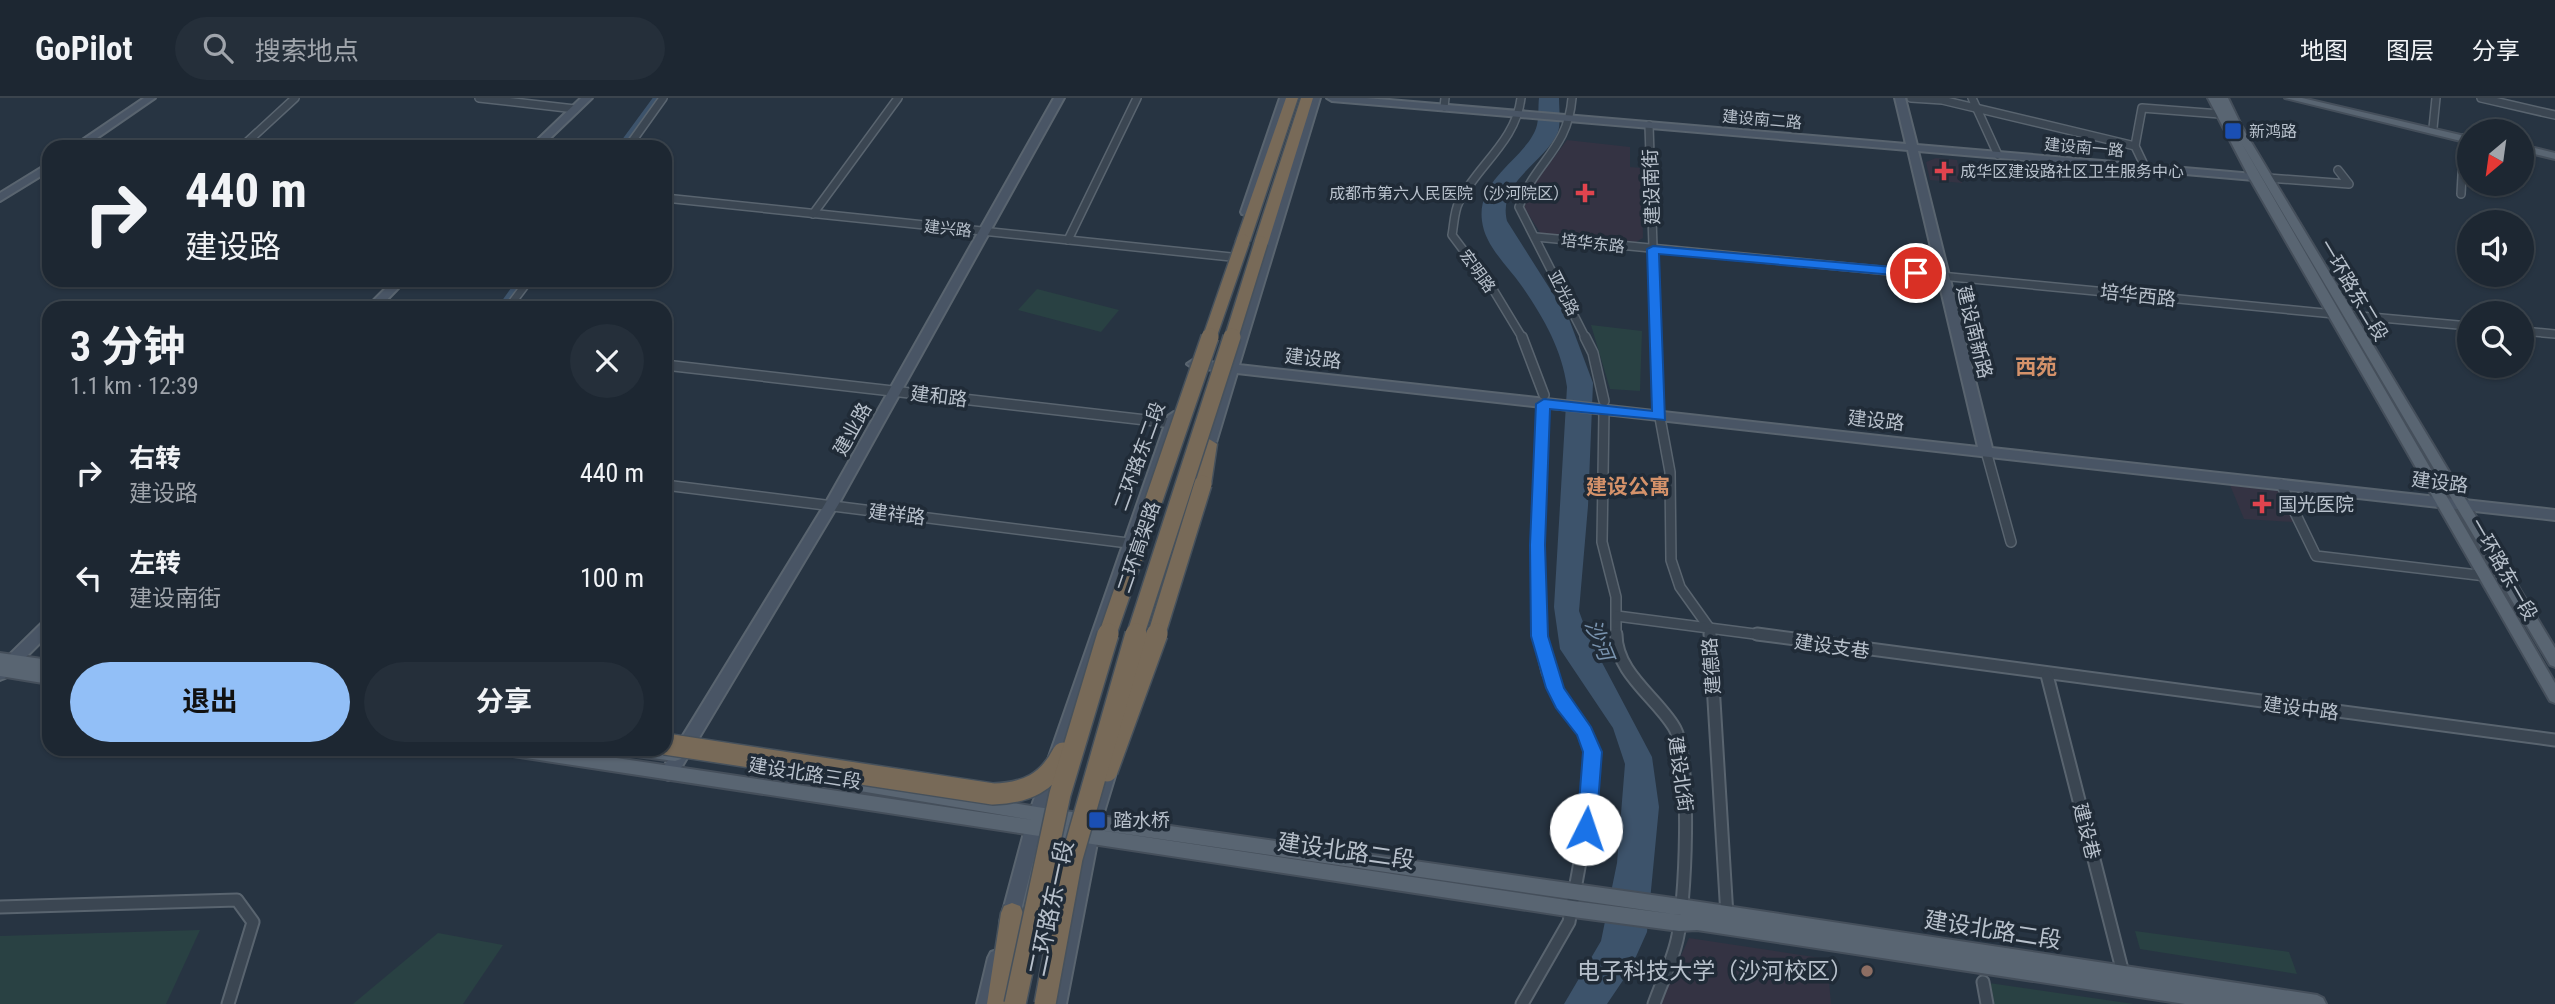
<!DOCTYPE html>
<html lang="zh">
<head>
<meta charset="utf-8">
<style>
  body { margin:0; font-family:"Roboto Condensed","Noto Sans SC",sans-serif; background:#252f3a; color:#f1f3f6; height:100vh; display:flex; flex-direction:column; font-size:26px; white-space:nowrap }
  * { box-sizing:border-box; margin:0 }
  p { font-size:23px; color:#a0a5ac }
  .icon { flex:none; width:38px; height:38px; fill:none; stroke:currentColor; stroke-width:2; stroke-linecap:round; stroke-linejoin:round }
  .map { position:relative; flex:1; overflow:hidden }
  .side { position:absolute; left:42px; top:203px; width:630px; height:455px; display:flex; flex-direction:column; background:#1d2732; border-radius:21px; box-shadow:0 2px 5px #0004,0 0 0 2px #3b444d }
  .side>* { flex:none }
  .banner { position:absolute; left:42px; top:42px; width:630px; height:147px; border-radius:21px; box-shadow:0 2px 5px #0004,0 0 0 2px #3b444d; background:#1d2732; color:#f1f3f6; overflow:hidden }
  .needle { width:46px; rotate:209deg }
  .fabs { position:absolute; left:2457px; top:21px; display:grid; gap:14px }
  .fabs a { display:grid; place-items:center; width:77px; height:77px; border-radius:50%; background:#1d2732; box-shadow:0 2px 5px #0004,0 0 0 2px #3b444d; font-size:35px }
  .pin { position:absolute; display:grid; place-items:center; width:60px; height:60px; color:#fff; margin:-30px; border:4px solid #fff; border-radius:50%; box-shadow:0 2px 7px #0007 }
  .me { position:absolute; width:77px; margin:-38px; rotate:4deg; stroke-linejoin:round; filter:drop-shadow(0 0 5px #0008) }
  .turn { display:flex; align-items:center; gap:24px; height:147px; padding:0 28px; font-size:32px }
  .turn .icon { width:91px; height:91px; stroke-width:2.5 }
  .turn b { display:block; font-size:49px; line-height:60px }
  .round { display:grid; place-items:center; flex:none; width:74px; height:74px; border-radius:37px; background:#252f3a }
  .head { display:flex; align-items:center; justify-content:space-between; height:119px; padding:0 28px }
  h1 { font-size:42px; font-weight:700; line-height:52px }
  .primary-button { display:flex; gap:14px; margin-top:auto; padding:14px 28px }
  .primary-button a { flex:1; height:80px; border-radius:42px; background:#92bff7; color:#111; font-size:28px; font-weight:700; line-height:80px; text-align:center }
  .primary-button a+a { background:#252f3a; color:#f1f3f6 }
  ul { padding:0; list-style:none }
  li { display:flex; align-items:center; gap:21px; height:105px; padding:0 28px }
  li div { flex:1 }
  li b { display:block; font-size:26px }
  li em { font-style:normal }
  header { display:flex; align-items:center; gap:42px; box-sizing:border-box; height:98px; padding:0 35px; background:#1d2732; border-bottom:2px solid #3b444d }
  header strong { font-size:33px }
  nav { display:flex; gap:38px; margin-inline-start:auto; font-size:24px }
  .search { width:490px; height:63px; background:#252f3a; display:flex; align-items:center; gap:18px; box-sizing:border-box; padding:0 24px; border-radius:38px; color:#a0a5ac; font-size:26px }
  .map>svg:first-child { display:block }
  .medical { fill:#343343 }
  .green { fill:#294143 }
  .water { fill:#3d536b }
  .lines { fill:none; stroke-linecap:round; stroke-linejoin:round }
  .canal { stroke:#3d536b; stroke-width:7 }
  .street-far2-casing { stroke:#59646f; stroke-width:10 }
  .street-far1-casing { stroke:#59646f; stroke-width:12 }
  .street-casing { stroke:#59646f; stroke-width:15 }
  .secondary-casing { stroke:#59646f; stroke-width:4 }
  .primary-casing { stroke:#454f5b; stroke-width:4 }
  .highway-casing { stroke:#46515c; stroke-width:3 }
  .street-far2 { stroke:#3b4652; stroke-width:7 }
  .street-far1 { stroke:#3b4652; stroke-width:9 }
  .street { stroke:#3b4652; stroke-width:11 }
  .secondary { fill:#495565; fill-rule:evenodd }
  .primary { fill:#596572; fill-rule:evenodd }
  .highway { fill:#786a58; fill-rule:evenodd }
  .highway-bridge-far2-casing { stroke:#46515c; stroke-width:16; stroke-linecap:butt }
  .highway-bridge-far1-casing { stroke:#46515c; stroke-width:20; stroke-linecap:butt }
  .highway-bridge-casing { stroke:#46515c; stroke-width:24; stroke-linecap:butt }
  .highway-bridge-far2 { stroke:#786a58; stroke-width:13 }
  .highway-bridge-far1 { stroke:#786a58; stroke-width:17 }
  .highway-bridge { stroke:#786a58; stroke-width:21 }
  .route { fill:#1a73e8; stroke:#114b97; stroke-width:2 }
  .transit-dot { fill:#1a4fb4; stroke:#202b37; stroke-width:2.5 }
  .health-dot { fill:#e0444e; stroke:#202b37; stroke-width:2.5 }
  .education-dot { fill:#8d6e63; stroke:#202b37; stroke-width:2.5 }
  .labels { text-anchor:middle; stroke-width:7; stroke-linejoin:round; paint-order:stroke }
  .far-street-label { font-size:16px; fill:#b8c1cc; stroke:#202b37 }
  .far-poi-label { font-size:16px; fill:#b8c1cc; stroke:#202b37; text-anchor:start }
  .street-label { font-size:19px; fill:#b8c1cc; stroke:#202b37 }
  .poi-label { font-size:19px; fill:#b8c1cc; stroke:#202b37; text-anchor:start }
  .neighbourhood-label { font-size:21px; font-weight:bold; fill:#d5926a; stroke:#202b37 }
  .water-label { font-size:21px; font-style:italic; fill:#7993ae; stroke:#202b37 }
  .near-street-label { font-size:23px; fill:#b8c1cc; stroke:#202b37 }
  .near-poi-label { font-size:23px; fill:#b8c1cc; stroke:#202b37; text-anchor:end }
</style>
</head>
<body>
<header>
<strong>GoPilot</strong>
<div class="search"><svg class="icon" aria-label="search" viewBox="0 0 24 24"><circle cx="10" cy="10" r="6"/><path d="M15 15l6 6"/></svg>搜索地点</div>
<nav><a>地图</a><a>图层</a><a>分享</a></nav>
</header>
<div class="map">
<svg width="2555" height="906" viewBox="0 0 2555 906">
  <rect width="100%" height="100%" fill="#273442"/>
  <!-- medical -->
  <g class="medical">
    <polygon points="1567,42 1630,49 1630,69 1642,70 1643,140 1636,144 1622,144 1541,136 1523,108 1532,89"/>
    <polygon points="1936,60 1957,62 1962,85 1930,82 1926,64"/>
    <polygon points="2230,387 2279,391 2293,424 2244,421"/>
    <polygon points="1689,840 1827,861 1831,906 1659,906"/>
  </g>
  <!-- green -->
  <g class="green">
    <polygon points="1037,191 1119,212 1101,234 1018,212"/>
    <polygon points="1591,227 1642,233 1640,293 1610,291"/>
    <polygon points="200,832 166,906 0,906 0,838"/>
    <polygon points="2135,833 2289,854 2297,876 2140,851"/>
    <polygon points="438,835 503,847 463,906 353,906"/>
    <polygon points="1989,885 2134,906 1993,906"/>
  </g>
  <!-- water -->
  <path class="water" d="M1539,0H1559C1559,10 1561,25 1558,34C1546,64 1497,83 1507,123L1569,221L1593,285L1588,408L1579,513L1588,538L1652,659L1659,709L1647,834L1630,872L1607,906H1564L1601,843L1617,765L1625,666L1613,630L1560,551L1554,509L1567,289C1562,251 1542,217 1521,187C1507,167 1485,148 1482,123C1476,79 1529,59 1537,27C1539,19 1538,8 1539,0Z"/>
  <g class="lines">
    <!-- canal -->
    <g class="canal">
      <polyline points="621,49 657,0"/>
      <polyline points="501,210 521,182"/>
    </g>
    <defs>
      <g id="street-far2">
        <polyline points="479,0 575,11"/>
        <path d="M1521,0C1516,43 1477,68 1459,104C1454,113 1454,127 1452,137L1494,193L1523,241"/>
        <path d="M1572,0C1568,52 1534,64 1519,109L1586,241"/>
        <polyline points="1911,0 1942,2 2135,48"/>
        <polyline points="1972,0 1998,57"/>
        <polyline points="2481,0 2555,17"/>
        <polyline points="1444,9 1445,0"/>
        <polyline points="1649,27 1656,241"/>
        <polyline points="2433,30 2436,0"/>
        <polyline points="246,49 245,46 295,0"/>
        <polyline points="628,49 663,0"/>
        <polyline points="2145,69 2135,48 2142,10 2220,16"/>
        <polyline points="2268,80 2349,86 2338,72"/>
        <polyline points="2461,96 2464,40"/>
        <polyline points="665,100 1231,159"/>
        <polyline points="813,116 898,0"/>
        <polyline points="1536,139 2334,216"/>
        <polyline points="1068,142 1137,0"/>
        <polyline points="508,210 529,182"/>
        <polyline points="2349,217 2469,228"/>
        <polyline points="2522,233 2555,236"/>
      </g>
      <g id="street-far1">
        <polyline points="1522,239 1544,297"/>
        <polyline points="1585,239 1593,255 1604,303"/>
        <polyline points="1656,239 1658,309 1670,374 1671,462 1680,489 1710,531 1710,538"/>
        <polyline points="665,267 1172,325"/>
        <polyline points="1604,313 1602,444 1616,499 1616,538"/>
        <polyline points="1986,353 2011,444"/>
        <polyline points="2281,386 2316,458 2486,478"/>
        <polyline points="665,387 1128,445"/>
        <polyline points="1617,518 1770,538"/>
        <polyline points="1539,538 1538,447 1543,306"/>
      </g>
      <g id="street">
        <path d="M1616,536C1616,575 1656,599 1674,629C1692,658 1686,811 1676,846C1671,866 1661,886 1654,906"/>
        <polyline points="1710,536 1727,818"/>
        <polyline points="1757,536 2555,642"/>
        <polyline points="2047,577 2124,879"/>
        <polyline points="0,809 237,802 253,824 228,906"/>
        <polyline points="1983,884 1987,906"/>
        <polyline points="1522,906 1569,824 1586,731 1592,654 1585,634 1562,605 1548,574 1539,536"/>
      </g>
      <g id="secondary">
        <polygon points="144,0 155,0 84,49 72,49"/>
        <polygon points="581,0 592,0 541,49 530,49"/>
        <polygon points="1054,0 1064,0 838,407 675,680 669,682 663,680 661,675 663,670 825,406"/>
        <polygon points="1280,0 1290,0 1251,114 1246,117 1242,116 1241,114"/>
        <polygon points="1310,0 1320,0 1239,267 1978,349 1908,52 1332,3 1327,0 1366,0 1906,46 1895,0 1905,0 1917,47 2254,76 2259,79 2254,82 1918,53 1992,350 2555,412 2555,422 1237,275 1212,358 1205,362 1200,361 1198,358 1225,273 1193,270 1187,266 1193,262 1227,266"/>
        <polygon points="49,65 49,73 0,103 0,95"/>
        <polygon points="394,182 406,182 379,210 366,210"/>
        <polygon points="1174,314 1180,318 1045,716 1018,824 1015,830 1009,832 1003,830 1000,824 1029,716 1168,318"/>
        <polygon points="49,521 49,536 5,580 0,582 0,566 44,523"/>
        <polygon points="1111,658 1117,660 1119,665 1101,724 1066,906 1048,906 1085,724 1103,665 1105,660"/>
        <polygon points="997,852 1003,854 1006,860 995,906 977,906 988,860 991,854"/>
      </g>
      <g id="primary">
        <polygon points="2208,0 2218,0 2222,8 2218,0 2228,0 2242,29 2555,550 2555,569 2550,567 2241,44 2555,585 2555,605 2550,603 2249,79"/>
        <polygon points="2285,0 2302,0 2469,39 2469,45"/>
        <polygon points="2522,47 2555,55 2555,61 2522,53"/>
        <polygon points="0,555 49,562 49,574 39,572 49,574 49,586 0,578"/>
        <polygon points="665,648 681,651 683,656 681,661 675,663 636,658 630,656 628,651 665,651"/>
        <path d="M505,651H556L1033,722L854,692L848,690L846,685L848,680L854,678L1037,709L1680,801L2317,897L2323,900L2326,906H2185L1697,832L1679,833L1573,819L513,658L507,656ZM1058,726L1680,817H1681L1573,803Z"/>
      </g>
      <g id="highway">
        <polygon points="1286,0 1298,0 1250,143 1243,147 1238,146 1236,143"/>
        <polygon points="1301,0 1313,0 1268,145 1266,148 1256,148 1254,145"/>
        <polygon points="1209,341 1217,346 1211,386 1203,392 1195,386 1201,346"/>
        <polygon points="1012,805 1020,808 1023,815 1009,906 987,906 1001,815 1004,808"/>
      </g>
    </defs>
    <!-- street-far2 casing -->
    <use href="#street-far2" class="street-far2-casing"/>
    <!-- street-far1 casing -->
    <use href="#street-far1" class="street-far1-casing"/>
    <!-- street casing -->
    <use href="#street" class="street-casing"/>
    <!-- secondary casing -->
    <use href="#secondary" class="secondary-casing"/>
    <!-- primary casing -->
    <use href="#primary" class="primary-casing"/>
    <!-- highway casing -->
    <use href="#highway" class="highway-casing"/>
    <!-- street-far2 -->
    <use href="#street-far2" class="street-far2"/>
    <!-- street-far1 -->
    <use href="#street-far1" class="street-far1"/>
    <!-- street -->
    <use href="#street" class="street"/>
    <!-- secondary -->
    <use href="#secondary" class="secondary"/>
    <!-- primary -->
    <use href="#primary" class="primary"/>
    <!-- highway -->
    <use href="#highway" class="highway"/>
    <defs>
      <g id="highway-bridge-far2">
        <polyline points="1209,241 1243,143"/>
        <polyline points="1231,241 1261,145"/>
      </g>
      <g id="highway-bridge-far1">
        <polyline points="1107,538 1210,239"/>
        <polyline points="1135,538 1232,239"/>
        <polyline points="1156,538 1203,386"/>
      </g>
      <g id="highway-bridge">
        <path d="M665,646L993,696C1026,695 1048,685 1063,655"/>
        <polyline points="1107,673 1157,536"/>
        <polyline points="1015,906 1060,696 1108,536"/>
        <polyline points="1045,906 1072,760 1136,536"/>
      </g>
    </defs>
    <!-- highway-bridge-far2 casing -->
    <use href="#highway-bridge-far2" class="highway-bridge-far2-casing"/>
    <!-- highway-bridge-far1 casing -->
    <use href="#highway-bridge-far1" class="highway-bridge-far1-casing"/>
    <!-- highway-bridge casing -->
    <use href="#highway-bridge" class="highway-bridge-casing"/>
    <!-- highway-bridge-far2 -->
    <use href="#highway-bridge-far2" class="highway-bridge-far2"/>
    <!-- highway-bridge-far1 -->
    <use href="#highway-bridge-far1" class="highway-bridge-far1"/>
    <!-- highway-bridge -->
    <use href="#highway-bridge" class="highway-bridge"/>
  </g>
  <!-- route -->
  <polygon class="route" points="1653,148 1916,171 1923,175 1916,179 1659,156 1665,322 1550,311 1545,447 1548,538 1564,590 1591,629 1602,654 1596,731 1593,736 1580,736 1577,731 1583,654 1577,637 1556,610 1546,590 1531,538 1530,447 1536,306 1544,301 1652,313 1647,151"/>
  <!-- markers -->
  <g class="transit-dot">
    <rect x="2224" y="24" width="18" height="18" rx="3.5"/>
    <rect x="1088" y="713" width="18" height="18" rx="3.5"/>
  </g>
  <g class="health-dot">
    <path d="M1940.5 62.5h7v7h7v7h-7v7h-7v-7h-7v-7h7z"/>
    <path d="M1581.5 84.5h7v7h7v7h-7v7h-7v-7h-7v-7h7z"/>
    <path d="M2258.5 395.5h7v7h7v7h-7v7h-7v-7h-7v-7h7z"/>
  </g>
  <circle class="education-dot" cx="1867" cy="873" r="7"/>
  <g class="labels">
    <!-- far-street labels -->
    <g class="far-street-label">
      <text transform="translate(1762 21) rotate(5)" y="6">建设南二路</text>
      <text transform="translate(2084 49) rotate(5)" y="6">建设南一路</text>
      <text transform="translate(948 130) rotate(6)" y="6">建兴路</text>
      <text transform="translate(1593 145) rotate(6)" y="6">培华东路</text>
      <text transform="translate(1478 173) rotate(54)" y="6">宏明路</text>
      <text transform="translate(1564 195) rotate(63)" y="6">亚光路</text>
    </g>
    <!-- far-poi labels -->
    <g class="far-poi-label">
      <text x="2249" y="39">新鸿路</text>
      <text x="1960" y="79">成华区建设路社区卫生服务中心</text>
      <text x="1569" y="101" text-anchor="end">成都市第六人民医院（沙河院区）</text>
    </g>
    <!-- street labels -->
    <g class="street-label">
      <text transform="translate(1651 89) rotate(-92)" y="7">建设南街</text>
      <text transform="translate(2354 192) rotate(59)" y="7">一环路东二段</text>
      <text transform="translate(2138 197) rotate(6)" y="7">培华西路</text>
      <text transform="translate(1975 234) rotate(76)" y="7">建设南新路</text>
      <text transform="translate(1313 260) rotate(6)" y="7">建设路</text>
      <text transform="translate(939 298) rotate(7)" y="7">建和路</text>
      <text transform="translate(1876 322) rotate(6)" y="7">建设路</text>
      <text transform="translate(852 331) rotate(-61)" y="7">建业路</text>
      <text transform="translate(1139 358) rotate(-70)" y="7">二环路东二段</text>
      <text transform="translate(2440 384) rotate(7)" y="7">建设路</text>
      <text transform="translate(897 416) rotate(7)" y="7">建祥路</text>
      <text transform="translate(1138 449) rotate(-71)" y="7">二环高架路</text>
      <text transform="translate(2504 471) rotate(60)" y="7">一环路东一段</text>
      <text transform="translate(1832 548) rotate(8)" y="7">建设支巷</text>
      <text transform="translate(1711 568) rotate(-94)" y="7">建德路</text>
      <text transform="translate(2301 610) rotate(7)" y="7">建设中路</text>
      <text transform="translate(805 675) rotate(9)" y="7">建设北路三段</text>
      <text transform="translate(1681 676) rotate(82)" y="7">建设北街</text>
      <text transform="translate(2087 733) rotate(76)" y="7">建设巷</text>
    </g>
    <!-- poi labels -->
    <g class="poi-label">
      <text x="2278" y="413">国光医院</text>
      <text x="1113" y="729">踏水桥</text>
    </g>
    <!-- neighbourhood labels -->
    <g class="neighbourhood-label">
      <text x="2036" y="276">西苑</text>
      <text x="1628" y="396">建设公寓</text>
    </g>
    <!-- water labels -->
    <g class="water-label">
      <text transform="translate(1599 542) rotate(68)" y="7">沙河</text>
    </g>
    <!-- near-street labels -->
    <g class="near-street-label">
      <text transform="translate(1346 753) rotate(8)" y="8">建设北路二段</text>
      <text transform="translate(1051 810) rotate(-78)" y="8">二环路东一段</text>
      <text transform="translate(1993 832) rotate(9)" y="8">建设北路二段</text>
    </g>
    <!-- near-poi labels -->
    <g class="near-poi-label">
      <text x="1853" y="881">电子科技大学（沙河校区）</text>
    </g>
  </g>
</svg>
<div class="fabs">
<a><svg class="needle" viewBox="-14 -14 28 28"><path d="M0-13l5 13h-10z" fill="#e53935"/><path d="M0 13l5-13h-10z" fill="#a0a5ac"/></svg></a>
<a><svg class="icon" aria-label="sound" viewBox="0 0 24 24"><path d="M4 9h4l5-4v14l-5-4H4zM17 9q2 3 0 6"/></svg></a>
<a><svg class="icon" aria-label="search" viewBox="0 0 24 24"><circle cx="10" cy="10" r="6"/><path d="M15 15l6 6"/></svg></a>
</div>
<div class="pin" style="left:1916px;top:175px;background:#d93025"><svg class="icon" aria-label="arrive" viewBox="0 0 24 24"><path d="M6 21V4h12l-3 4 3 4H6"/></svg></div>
<svg class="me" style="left:1586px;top:731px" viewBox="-20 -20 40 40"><circle r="19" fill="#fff"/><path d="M0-13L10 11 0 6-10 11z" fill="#1a73e8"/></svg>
<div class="banner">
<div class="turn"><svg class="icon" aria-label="right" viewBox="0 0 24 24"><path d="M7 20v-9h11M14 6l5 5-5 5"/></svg><div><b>440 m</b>建设路</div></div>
</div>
<section class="side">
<div class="head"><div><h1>3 分钟</h1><p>1.1 km · 12:39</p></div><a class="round"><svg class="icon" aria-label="close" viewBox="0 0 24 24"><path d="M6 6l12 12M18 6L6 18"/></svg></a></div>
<ul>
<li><svg class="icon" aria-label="right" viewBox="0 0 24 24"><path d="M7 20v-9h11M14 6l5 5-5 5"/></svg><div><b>右转</b><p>建设路</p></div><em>440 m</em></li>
<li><svg class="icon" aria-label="left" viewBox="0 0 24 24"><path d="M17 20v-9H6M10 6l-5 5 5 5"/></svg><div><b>左转</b><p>建设南街</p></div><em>100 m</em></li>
</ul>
<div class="primary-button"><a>退出</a><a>分享</a></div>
</section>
</div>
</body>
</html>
